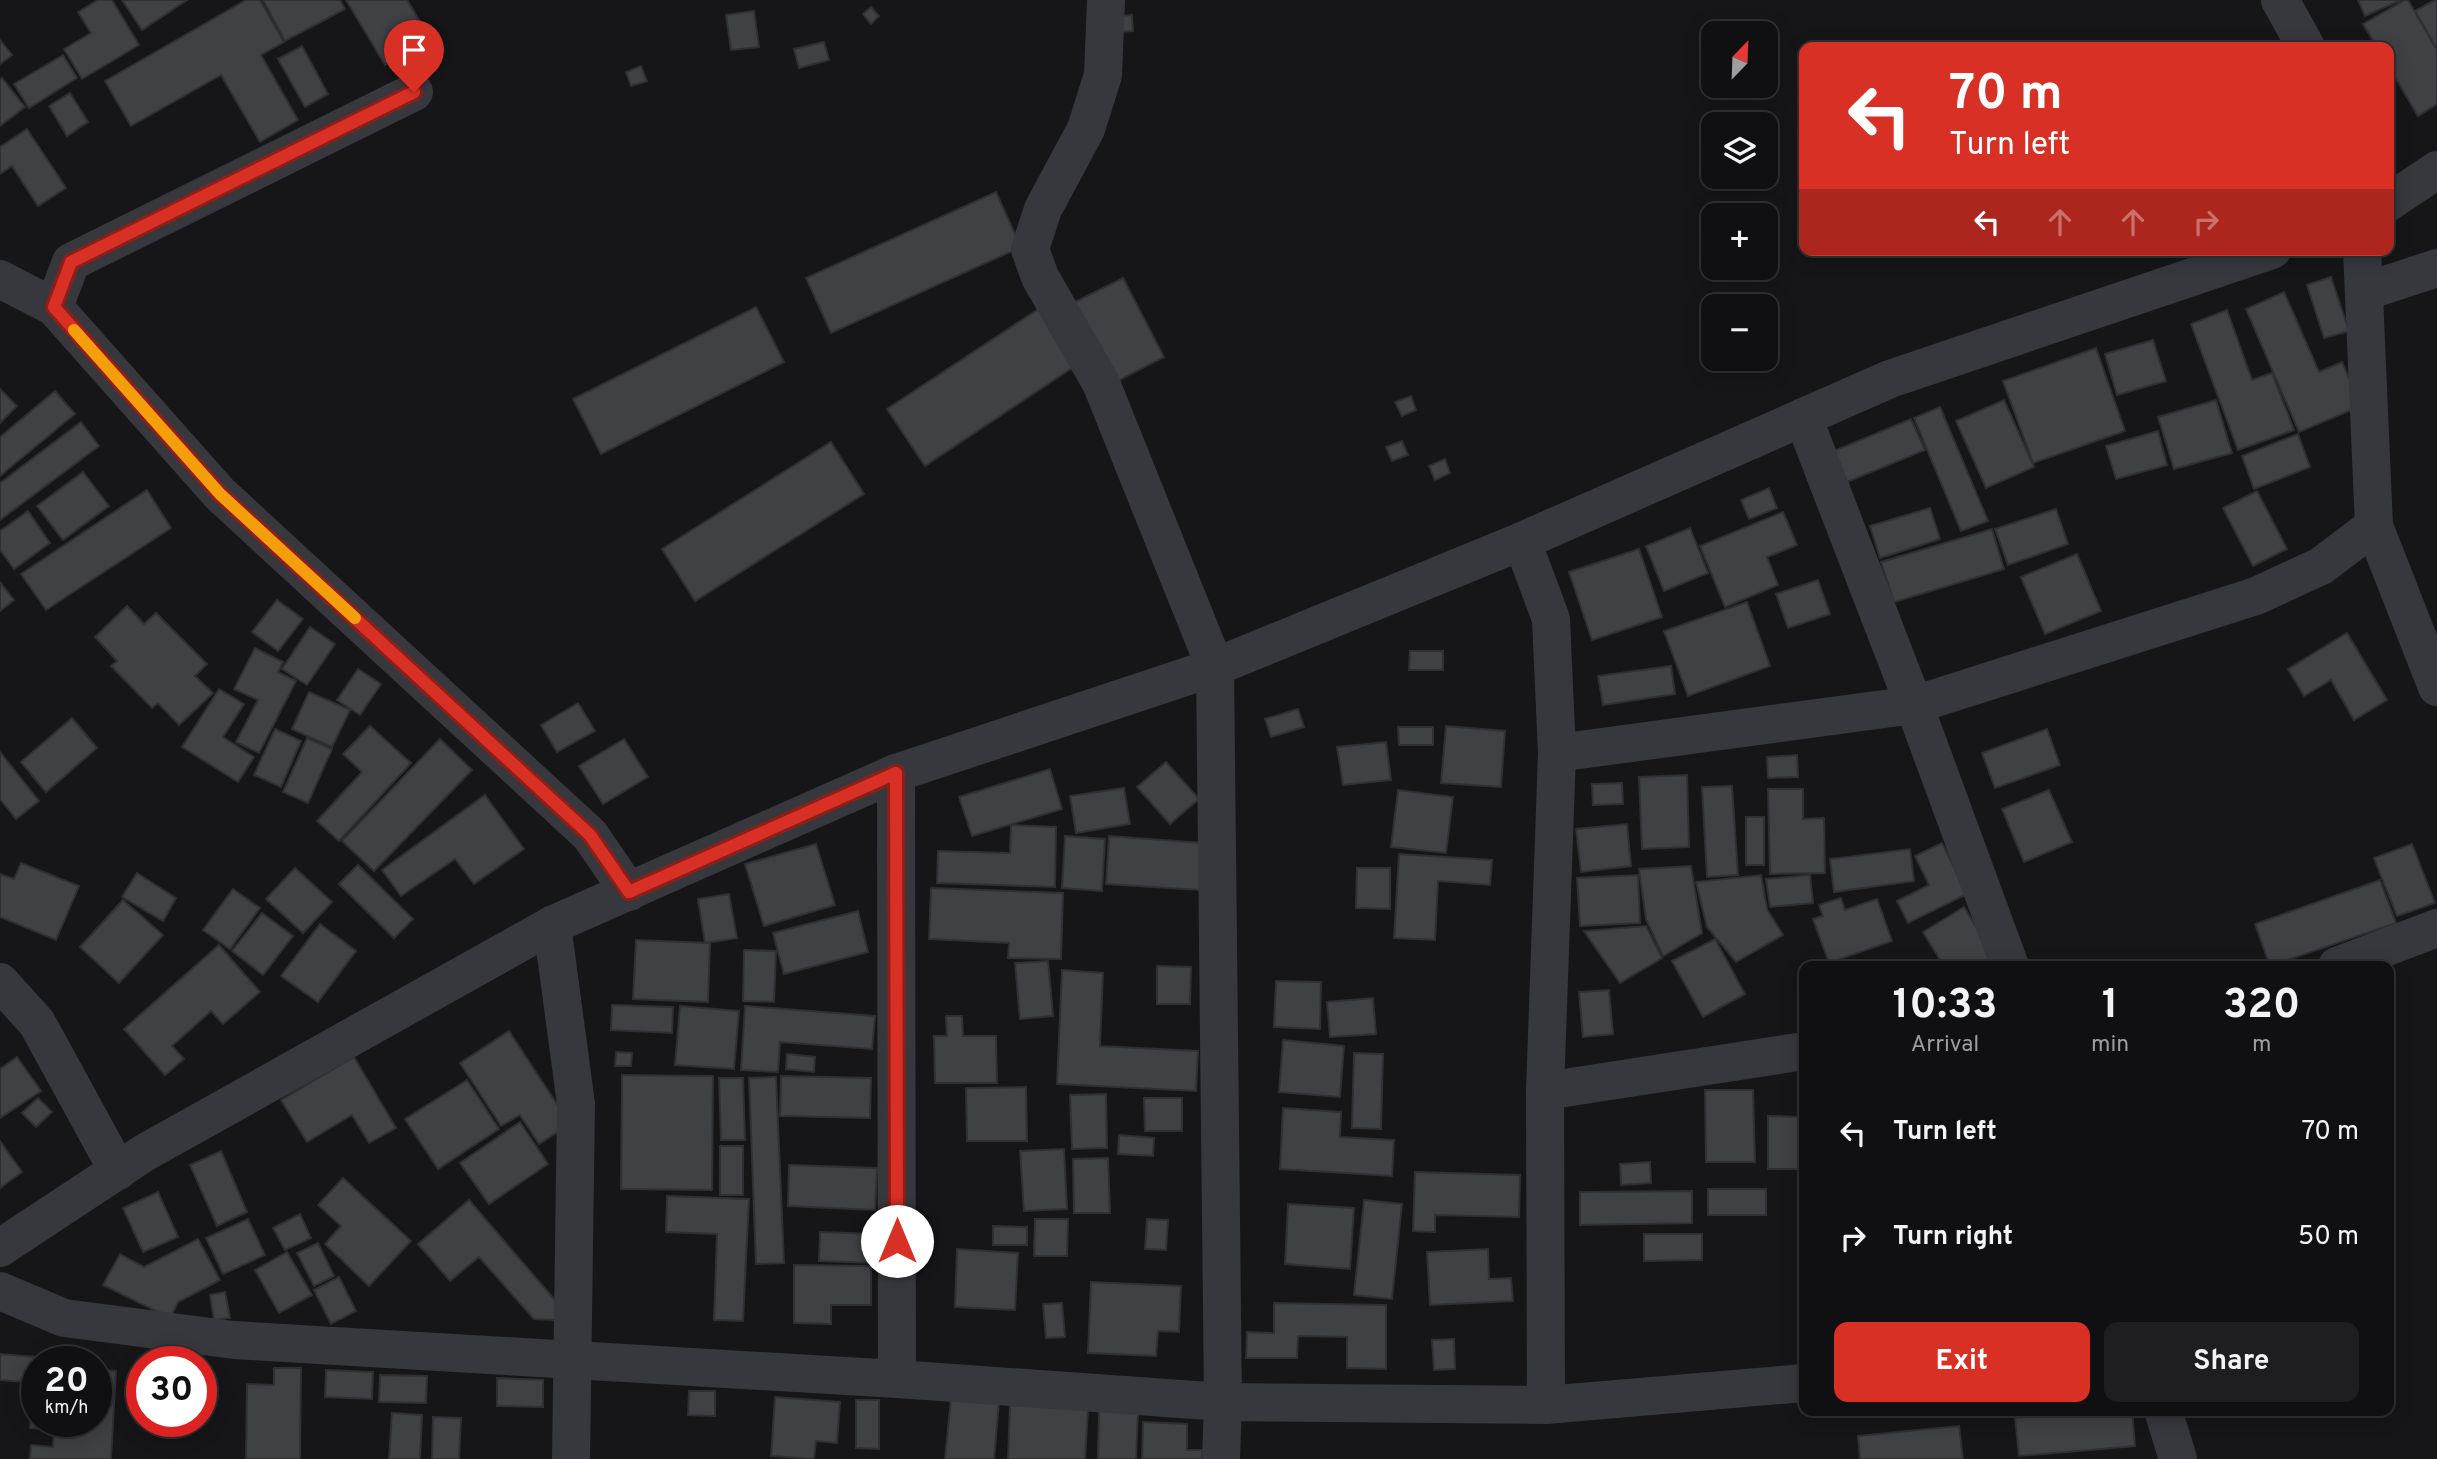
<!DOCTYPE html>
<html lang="en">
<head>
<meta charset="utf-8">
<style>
  body { margin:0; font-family:Overpass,sans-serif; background:#1e1e20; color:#f1f3f6; height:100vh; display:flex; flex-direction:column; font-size:26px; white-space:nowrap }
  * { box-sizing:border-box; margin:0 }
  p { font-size:23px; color:#9c9d9f }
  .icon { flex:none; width:38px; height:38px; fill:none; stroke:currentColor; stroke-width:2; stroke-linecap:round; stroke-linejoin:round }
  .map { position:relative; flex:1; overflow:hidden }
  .sheet { position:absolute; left:1799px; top:961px; width:595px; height:455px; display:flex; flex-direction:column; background:#101012; border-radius:14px; box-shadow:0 4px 18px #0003,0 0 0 2px #303032 }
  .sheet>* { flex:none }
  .banner { position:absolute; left:1799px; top:42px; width:595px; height:214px; border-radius:14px; box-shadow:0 4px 18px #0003,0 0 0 2px #303032; background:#d93025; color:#fff; overflow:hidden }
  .needle { width:46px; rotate:23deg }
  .buttons { position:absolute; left:1701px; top:21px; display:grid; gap:14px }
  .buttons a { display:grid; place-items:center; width:77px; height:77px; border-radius:14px; background:#101012; box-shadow:0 4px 18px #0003,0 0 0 2px #303032; font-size:35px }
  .speed { position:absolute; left:21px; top:1346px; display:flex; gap:14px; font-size:35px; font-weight:700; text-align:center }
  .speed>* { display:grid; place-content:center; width:91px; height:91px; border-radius:50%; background:#101012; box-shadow:0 4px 18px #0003,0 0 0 2px #303032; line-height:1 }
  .speed small { font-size:18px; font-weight:400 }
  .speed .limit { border:10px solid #d22; background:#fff; color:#111 }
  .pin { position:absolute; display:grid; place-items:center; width:60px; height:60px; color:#fff; margin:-72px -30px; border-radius:50% 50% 50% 0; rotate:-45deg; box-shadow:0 0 7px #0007 }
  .pin .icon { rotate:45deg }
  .me { position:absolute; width:77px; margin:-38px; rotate:0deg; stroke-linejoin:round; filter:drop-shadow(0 0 5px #0008) }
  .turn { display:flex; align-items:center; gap:24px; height:147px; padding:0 35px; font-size:32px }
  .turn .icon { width:91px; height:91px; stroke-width:2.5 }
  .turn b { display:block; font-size:49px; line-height:60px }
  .lanes { display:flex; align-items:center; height:66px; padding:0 35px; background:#0003; justify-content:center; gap:35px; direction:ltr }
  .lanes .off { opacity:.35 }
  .eta { display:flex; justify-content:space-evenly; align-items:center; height:119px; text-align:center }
  .eta b { font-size:42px; font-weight:700; line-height:49px }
  .button { display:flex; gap:14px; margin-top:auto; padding:14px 35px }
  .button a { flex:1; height:80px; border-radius:14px; background:#d93025; color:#fff; font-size:28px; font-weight:700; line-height:80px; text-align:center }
  .button a+a { background:#1e1e20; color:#f1f3f6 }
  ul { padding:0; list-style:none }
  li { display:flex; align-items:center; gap:21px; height:105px; padding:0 35px }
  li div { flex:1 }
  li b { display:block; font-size:26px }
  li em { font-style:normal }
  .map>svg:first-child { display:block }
  .building { fill:#404145; stroke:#303034; stroke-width:2 }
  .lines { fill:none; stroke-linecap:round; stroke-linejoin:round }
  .street { stroke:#37383d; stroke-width:38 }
  .route-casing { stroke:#8d1f18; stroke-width:18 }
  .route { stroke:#d93025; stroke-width:12 }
  .slow { stroke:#f59e0b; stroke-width:12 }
</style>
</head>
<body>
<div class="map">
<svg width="2437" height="1459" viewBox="0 0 2437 1459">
  <rect width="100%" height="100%" fill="#161618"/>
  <!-- building -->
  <g class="building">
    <polygon points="98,0 112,0 139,45 82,79 64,49 91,33 78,12"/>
    <polygon points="122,0 187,0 142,30"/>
    <polygon points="246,0 260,0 284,42 261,55 298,120 260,142 221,75 131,126 105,81"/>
    <polygon points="263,0 340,0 345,9 285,41"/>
    <polygon points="346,0 407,0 430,38 385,65"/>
    <polygon points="2358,0 2401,0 2365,16"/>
    <polygon points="2405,0 2408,0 2437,50 2437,104 2418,116 2389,67 2389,47 2377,47 2363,24"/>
    <polygon points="2435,0 2437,0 2437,49 2415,11"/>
    <polygon points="871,7 879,16 871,24 863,14"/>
    <polygon points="754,11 759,47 731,50 726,15"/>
    <polygon points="1132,15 1133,31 1116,32 1116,16"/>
    <polygon points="0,40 12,55 0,64"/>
    <polygon points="824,42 829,60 799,68 794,49"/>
    <polygon points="302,46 328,94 305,107 278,59"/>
    <polygon points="63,55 77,78 29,108 14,84"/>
    <polygon points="641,66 647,81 631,86 626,72"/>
    <polygon points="2,78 25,107 0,126 0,80"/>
    <polygon points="70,93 88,122 67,136 49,106"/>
    <polygon points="27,129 66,188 38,206 12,166 0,174 0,147"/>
    <polygon points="996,192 1021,247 831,333 806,278"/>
    <polygon points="2331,277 2349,331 2324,338 2307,285"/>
    <polygon points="1123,278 1164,357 1110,385 1069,305"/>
    <polygon points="2284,292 2319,372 2342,362 2361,406 2299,432 2246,309"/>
    <polygon points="1043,306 1081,362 925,466 887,409"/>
    <polygon points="756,307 784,362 601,454 573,399"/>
    <polygon points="2227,310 2252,380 2272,373 2294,430 2238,450 2191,324"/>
    <polygon points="2153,340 2166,381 2117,395 2105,354"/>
    <polygon points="2096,348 2125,431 2033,463 2003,381"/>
    <polygon points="0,389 17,406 0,423"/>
    <polygon points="55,391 75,414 0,476 0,437"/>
    <polygon points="1411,396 1416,410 1402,416 1395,402"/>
    <polygon points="2004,400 2034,467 1986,488 1956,421"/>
    <polygon points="2216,400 2232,453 2174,469 2158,417"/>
    <polygon points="1940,407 1988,521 1961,531 1914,418"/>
    <polygon points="1911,419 1925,450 1842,484 1829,453"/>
    <polygon points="81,422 99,446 0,520 0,483"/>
    <polygon points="2158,431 2167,465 2116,479 2106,446"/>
    <polygon points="2298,434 2310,467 2254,489 2242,456"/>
    <polygon points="1402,441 1408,455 1392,461 1386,447"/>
    <polygon points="831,442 864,494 695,601 662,549"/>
    <polygon points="1445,459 1450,473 1435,480 1429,466"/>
    <polygon points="83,472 109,506 63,540 37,506"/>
    <polygon points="1769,488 1777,508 1749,519 1741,500"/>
    <polygon points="147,490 171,528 46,610 21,574"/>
    <polygon points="2257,491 2287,549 2253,566 2223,508"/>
    <polygon points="1930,508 1940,539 1880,558 1870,526"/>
    <polygon points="2056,509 2068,544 2008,565 1995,529"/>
    <polygon points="28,511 50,543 14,569 0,550 0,531"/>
    <polygon points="1783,512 1797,545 1767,557 1778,585 1725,607 1700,546"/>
    <polygon points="1690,528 1708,573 1664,591 1646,546"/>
    <polygon points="1992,529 2004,569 1894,602 1881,562"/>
    <polygon points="1639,549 1662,617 1592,640 1569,572"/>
    <polygon points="2077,554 2101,611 2045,634 2021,577"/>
    <polygon points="1818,580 1830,614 1788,628 1776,594"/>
    <polygon points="0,582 14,600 0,611"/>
    <polygon points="277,600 303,619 278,651 252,632"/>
    <polygon points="1747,602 1770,666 1688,696 1664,631"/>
    <polygon points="127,606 144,624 156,613 207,664 195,676 213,693 179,725 158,703 152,708 111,666 117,661 95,637"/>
    <polygon points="310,627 335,644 307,685 282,669"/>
    <polygon points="2347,633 2387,700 2354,720 2331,680 2304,696 2288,669"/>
    <polygon points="255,648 283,662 278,672 296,681 259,753 236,742 258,700 234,689"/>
    <polygon points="1410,651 1443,651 1443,670 1409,670"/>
    <polygon points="1671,666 1675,694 1603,705 1598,676"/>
    <polygon points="358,669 381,684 360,715 337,700"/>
    <polygon points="219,689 244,704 223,737 254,757 238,782 182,747"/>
    <polygon points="309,692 350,710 332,747 292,729"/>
    <polygon points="578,703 595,731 557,752 541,725"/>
    <polygon points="1298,709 1304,727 1271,737 1265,719"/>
    <polygon points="72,718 97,748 46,792 21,762"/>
    <polygon points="370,726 411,763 339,841 317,821 362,772 343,754"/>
    <polygon points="1446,726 1505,731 1501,787 1441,783"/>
    <polygon points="1398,727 1433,727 1433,745 1399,745"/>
    <polygon points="275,729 301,741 281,787 254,775"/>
    <polygon points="2047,729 2060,765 1995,788 1982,753"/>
    <polygon points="307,738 332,749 308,803 283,792"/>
    <polygon points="440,739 472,770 374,871 342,841"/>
    <polygon points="624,739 648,777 603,804 579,766"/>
    <polygon points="1386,742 1391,780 1343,785 1337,747"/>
    <polygon points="0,752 39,801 16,819 0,799"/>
    <polygon points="1797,755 1798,777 1768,778 1767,757"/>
    <polygon points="1166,762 1199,799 1170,824 1137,787"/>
    <polygon points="1050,769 1062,809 972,836 959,797"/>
    <polygon points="1687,775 1689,847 1642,849 1639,777"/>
    <polygon points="1622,783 1623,804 1593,805 1592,784"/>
    <polygon points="1732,786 1738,875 1707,877 1702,787"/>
    <polygon points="1124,788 1130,824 1076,833 1070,796"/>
    <polygon points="1768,789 1803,789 1803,819 1824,818 1825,873 1770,874"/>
    <polygon points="1398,790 1453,797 1446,853 1391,847"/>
    <polygon points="2049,790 2072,842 2024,862 2002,809"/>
    <polygon points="485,795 524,849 474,884 455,859 401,896 382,870"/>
    <rect x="1746" y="817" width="18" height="48"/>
    <polygon points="1627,824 1631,866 1581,872 1576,829"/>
    <polygon points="1011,825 1056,827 1055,887 937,883 938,851 1010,853"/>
    <polygon points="1065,836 1105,839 1102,891 1062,888"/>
    <polygon points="1109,836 1202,843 1199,890 1106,884"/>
    <polygon points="1942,843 1967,894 1908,923 1897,901 1929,885 1915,856"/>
    <polygon points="816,844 835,905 764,926 745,864"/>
    <polygon points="2412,844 2435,903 2397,916 2374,858"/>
    <polygon points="1910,849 1914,881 1834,892 1830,859"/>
    <polygon points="1399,854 1492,860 1490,885 1438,881 1435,940 1394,938"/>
    <polygon points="21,863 79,886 56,940 0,917 0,874 14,879"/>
    <polygon points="358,865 413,919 394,938 339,884"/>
    <polygon points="1691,866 1702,933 1663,956 1646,919 1639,869"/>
    <polygon points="295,868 332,902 303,933 266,899"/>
    <polygon points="1357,868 1390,868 1390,909 1356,908"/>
    <polygon points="137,873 176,898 163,921 122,897"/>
    <polygon points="1638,875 1640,923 1580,926 1577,878"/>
    <polygon points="1761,875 1767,909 1783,935 1736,962 1707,927 1696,882"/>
    <polygon points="1810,875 1813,903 1770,907 1766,879"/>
    <polygon points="2380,880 2396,923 2270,966 2255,924"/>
    <polygon points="931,888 1063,893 1061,959 1008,958 1009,943 929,939"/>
    <polygon points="233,889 260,908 230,949 203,930"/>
    <polygon points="729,894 737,938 705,943 698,899"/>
    <polygon points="1841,898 1845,910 1877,899 1892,941 1829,963 1813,919 1823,916 1819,905"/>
    <polygon points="123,900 163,935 119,983 80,947"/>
    <polygon points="1964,907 2000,966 1944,966 1923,932"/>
    <polygon points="858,911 868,952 784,974 773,933"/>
    <polygon points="262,913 293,936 263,975 232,951"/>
    <polygon points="320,924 356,951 318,1002 281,976"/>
    <polygon points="1646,926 1662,958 1620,983 1584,931"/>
    <polygon points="1715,939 1745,994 1703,1017 1672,961"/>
    <polygon points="636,940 710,943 708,1002 633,999"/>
    <polygon points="219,945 260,992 223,1024 211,1011 172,1046 184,1059 165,1075 124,1029"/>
    <polygon points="744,950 776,951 774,1002 743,1001"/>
    <polygon points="1048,961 1053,1016 1020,1019 1015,963"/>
    <polygon points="1157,966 1191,967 1190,1004 1157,1004"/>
    <polygon points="1062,970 1103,973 1100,1046 1198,1051 1196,1091 1057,1084"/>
    <polygon points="1276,981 1321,982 1320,1029 1274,1027"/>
    <polygon points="1609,990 1613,1034 1583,1037 1579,992"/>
    <polygon points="1373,998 1376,1034 1330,1037 1327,1002"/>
    <polygon points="612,1005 673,1007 672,1033 611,1030"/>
    <polygon points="680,1006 739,1011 734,1069 675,1065"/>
    <polygon points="745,1006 875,1016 872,1049 780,1042 778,1072 741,1070"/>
    <polygon points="946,1016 962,1016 963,1036 996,1036 997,1083 935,1083 934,1036 947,1036"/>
    <polygon points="509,1031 570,1124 539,1144 520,1115 501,1126 460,1063"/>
    <polygon points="1283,1040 1344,1046 1340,1097 1279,1092"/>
    <polygon points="616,1052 632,1053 631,1066 615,1066"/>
    <polygon points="1354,1053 1383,1054 1381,1129 1352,1128"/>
    <polygon points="787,1054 815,1057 814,1072 786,1069"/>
    <polygon points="17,1057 41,1091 0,1118 0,1069"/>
    <polygon points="354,1057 396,1128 369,1143 352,1115 307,1142 281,1100"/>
    <polygon points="622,1075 713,1076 712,1190 621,1189"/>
    <polygon points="781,1076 871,1078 870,1118 780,1116"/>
    <polygon points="776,1077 784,1263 756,1264 749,1078"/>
    <polygon points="719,1078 743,1078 745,1140 721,1140"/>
    <polygon points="467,1080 499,1129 438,1169 405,1119"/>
    <polygon points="1026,1087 1027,1141 967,1141 966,1088"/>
    <polygon points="1705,1090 1753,1090 1755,1162 1706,1162"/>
    <polygon points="1106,1094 1107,1148 1072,1149 1070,1095"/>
    <polygon points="38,1098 52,1112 36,1127 22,1113"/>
    <polygon points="1144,1098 1182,1098 1182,1131 1145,1131"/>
    <polygon points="1283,1108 1341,1112 1340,1137 1394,1140 1392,1176 1280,1169"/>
    <polygon points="1768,1116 1804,1117 1804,1169 1768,1169"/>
    <polygon points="520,1122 548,1164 489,1204 460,1163"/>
    <polygon points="1119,1135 1154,1138 1153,1156 1118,1154"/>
    <polygon points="0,1141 22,1172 0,1188"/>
    <rect x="720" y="1146" width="23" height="49"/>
    <polygon points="1064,1149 1067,1209 1024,1211 1020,1151"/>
    <polygon points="221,1151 247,1212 217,1226 190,1165"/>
    <polygon points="1108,1158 1110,1213 1074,1213 1073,1159"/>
    <polygon points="1650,1162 1651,1183 1621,1185 1620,1164"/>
    <polygon points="789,1165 877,1168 875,1210 788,1206"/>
    <polygon points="1415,1172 1520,1175 1519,1217 1435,1215 1435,1232 1413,1231"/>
    <polygon points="343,1178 411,1241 369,1286 325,1244 341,1226 318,1205"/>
    <rect x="1708" y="1189" width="58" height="26"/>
    <polygon points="1692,1191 1692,1223 1580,1225 1580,1192"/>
    <polygon points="158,1192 178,1237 143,1252 123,1208"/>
    <polygon points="667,1196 749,1199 743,1321 714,1320 717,1234 666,1232"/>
    <polygon points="469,1200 560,1306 555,1320 534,1319 479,1257 450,1281 418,1244"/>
    <polygon points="1364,1200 1402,1204 1392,1299 1354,1295"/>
    <polygon points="1288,1204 1354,1208 1350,1269 1285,1264"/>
    <polygon points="300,1214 311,1238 285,1250 273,1228"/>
    <polygon points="248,1219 265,1255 223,1274 206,1238"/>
    <polygon points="1035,1219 1068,1219 1067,1256 1034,1256"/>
    <polygon points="1147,1219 1168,1220 1166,1250 1145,1249"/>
    <polygon points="993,1226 1027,1227 1027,1245 993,1245"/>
    <polygon points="820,1232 875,1234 875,1263 819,1261"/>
    <polygon points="1644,1234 1702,1234 1702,1260 1644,1261"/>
    <polygon points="198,1239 220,1280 178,1302 170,1318 103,1285 120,1254 144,1267"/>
    <polygon points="318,1243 334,1276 314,1286 297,1253"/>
    <polygon points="957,1249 1018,1253 1015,1310 955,1307"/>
    <polygon points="1488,1249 1489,1279 1511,1278 1513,1301 1430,1305 1427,1252"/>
    <polygon points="287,1252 312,1295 279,1313 255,1270"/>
    <polygon points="794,1265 871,1266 871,1305 831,1305 831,1324 794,1323"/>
    <polygon points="339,1277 356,1311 331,1324 314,1290"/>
    <polygon points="1091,1282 1181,1286 1179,1332 1158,1331 1156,1356 1088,1353"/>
    <polygon points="225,1292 230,1318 214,1320 210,1295"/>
    <polygon points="1062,1303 1065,1337 1046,1338 1043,1304"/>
    <polygon points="1274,1303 1386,1305 1386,1369 1347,1368 1347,1337 1298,1336 1297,1358 1246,1358 1247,1332 1274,1333"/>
    <polygon points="1454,1339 1455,1369 1434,1370 1432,1340"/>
    <polygon points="0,1354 48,1358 48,1362 37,1362 37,1421 43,1421 42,1429 30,1428 34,1383 0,1380"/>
    <polygon points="274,1368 301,1368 300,1459 246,1459 247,1384 274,1385"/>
    <polygon points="96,1370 116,1371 111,1459 30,1459 31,1445 53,1447 55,1421 96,1421"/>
    <polygon points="326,1370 373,1372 372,1399 325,1397"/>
    <polygon points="380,1375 427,1376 426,1403 379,1402"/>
    <polygon points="497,1378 543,1380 543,1407 497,1406"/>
    <polygon points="689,1391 715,1391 715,1416 688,1415"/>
    <polygon points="775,1397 840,1402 837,1443 816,1441 814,1459 771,1456"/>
    <polygon points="951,1398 999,1402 994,1459 945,1459"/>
    <polygon points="856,1400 879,1400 879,1449 856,1448"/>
    <polygon points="1010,1405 1088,1409 1085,1459 1008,1459"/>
    <polygon points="1099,1410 1138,1411 1136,1459 1098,1459"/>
    <polygon points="2098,1410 2132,1410 2135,1446 2019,1456 2015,1418"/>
    <polygon points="392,1413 422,1415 420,1459 389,1459"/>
    <polygon points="433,1417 461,1418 459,1459 432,1459"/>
    <polygon points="1143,1422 1187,1424 1187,1450 1202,1450 1202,1459 1142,1459"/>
    <polygon points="1959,1426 1963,1459 1860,1459 1858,1436"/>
  </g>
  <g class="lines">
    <!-- street -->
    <g class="street">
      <polyline points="1106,0 1103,75 1086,129 1043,209 1030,249 1040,277 1101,383 1215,667 1223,1402 1221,1459"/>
      <polyline points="2280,0 2306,47"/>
      <polyline points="414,92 71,262 54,307 220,494 590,835 629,892"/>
      <polyline points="2389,202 2437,170"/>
      <polyline points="2362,250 2374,526 2437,687"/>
      <polyline points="0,279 54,307"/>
      <polyline points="2364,292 2437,268"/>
      <polyline points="1803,417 1914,705 2010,966"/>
      <polyline points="1522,541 1551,619 1557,753 1545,1091 1546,1405"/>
      <polyline points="1557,753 1914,705 2256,596 2321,566 2374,526"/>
      <polyline points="896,773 897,1379"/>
      <polyline points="552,925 576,1104 571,1459"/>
      <polyline points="2337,966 2437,928"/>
      <polyline points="0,982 37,1023 118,1171"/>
      <polyline points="1545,1091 1804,1051"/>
      <polyline points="0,1248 144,1153 552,925 896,773 1215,667 1522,541 1890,379 2272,250"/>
      <polyline points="0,1291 64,1318 234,1340 897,1379 1223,1402 1546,1405 1804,1383"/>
      <polyline points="2163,1410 2178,1459"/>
    </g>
  </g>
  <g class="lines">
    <defs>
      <polyline id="route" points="414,92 71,262 54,307 220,494 590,835 629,892 896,773 897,1241"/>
    </defs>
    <!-- route casing -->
    <use href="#route" class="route-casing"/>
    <!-- route -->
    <use href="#route" class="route"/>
    <!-- slow -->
    <polyline class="slow" points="74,330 220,494 355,618"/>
  </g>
</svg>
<div class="buttons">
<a><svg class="needle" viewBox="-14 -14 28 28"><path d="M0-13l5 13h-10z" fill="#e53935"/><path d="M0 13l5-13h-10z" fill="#9c9d9f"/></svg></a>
<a><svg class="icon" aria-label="layers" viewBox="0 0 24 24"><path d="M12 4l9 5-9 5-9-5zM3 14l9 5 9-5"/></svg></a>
<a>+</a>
<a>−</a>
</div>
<div class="speed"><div>20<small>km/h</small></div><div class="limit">30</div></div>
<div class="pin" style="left:414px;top:92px;background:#d93025"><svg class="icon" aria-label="arrive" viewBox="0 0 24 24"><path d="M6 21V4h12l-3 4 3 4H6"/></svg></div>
<svg class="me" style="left:897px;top:1241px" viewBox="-20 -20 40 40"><circle r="19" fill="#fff"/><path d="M0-13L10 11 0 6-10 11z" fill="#d93025"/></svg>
<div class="banner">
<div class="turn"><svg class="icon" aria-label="left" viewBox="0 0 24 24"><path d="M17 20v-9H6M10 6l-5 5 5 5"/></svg><div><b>70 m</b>Turn left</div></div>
<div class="lanes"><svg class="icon" aria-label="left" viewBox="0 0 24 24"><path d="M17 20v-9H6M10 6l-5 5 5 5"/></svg><svg class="icon off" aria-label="ahead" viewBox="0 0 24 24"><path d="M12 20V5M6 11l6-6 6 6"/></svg><svg class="icon off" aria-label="ahead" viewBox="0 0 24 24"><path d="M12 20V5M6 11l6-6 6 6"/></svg><svg class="icon off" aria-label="right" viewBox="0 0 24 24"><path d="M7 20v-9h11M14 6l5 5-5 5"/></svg></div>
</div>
<section class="sheet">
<div class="eta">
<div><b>10:33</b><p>Arrival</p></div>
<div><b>1</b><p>min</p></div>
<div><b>320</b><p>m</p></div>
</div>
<ul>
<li><svg class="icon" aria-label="left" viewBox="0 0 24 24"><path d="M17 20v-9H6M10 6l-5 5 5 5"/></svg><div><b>Turn left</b></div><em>70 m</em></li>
<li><svg class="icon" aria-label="right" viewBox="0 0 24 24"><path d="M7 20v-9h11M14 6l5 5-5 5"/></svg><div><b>Turn right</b></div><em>50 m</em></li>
</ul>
<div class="button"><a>Exit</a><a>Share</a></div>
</section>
</div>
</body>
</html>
